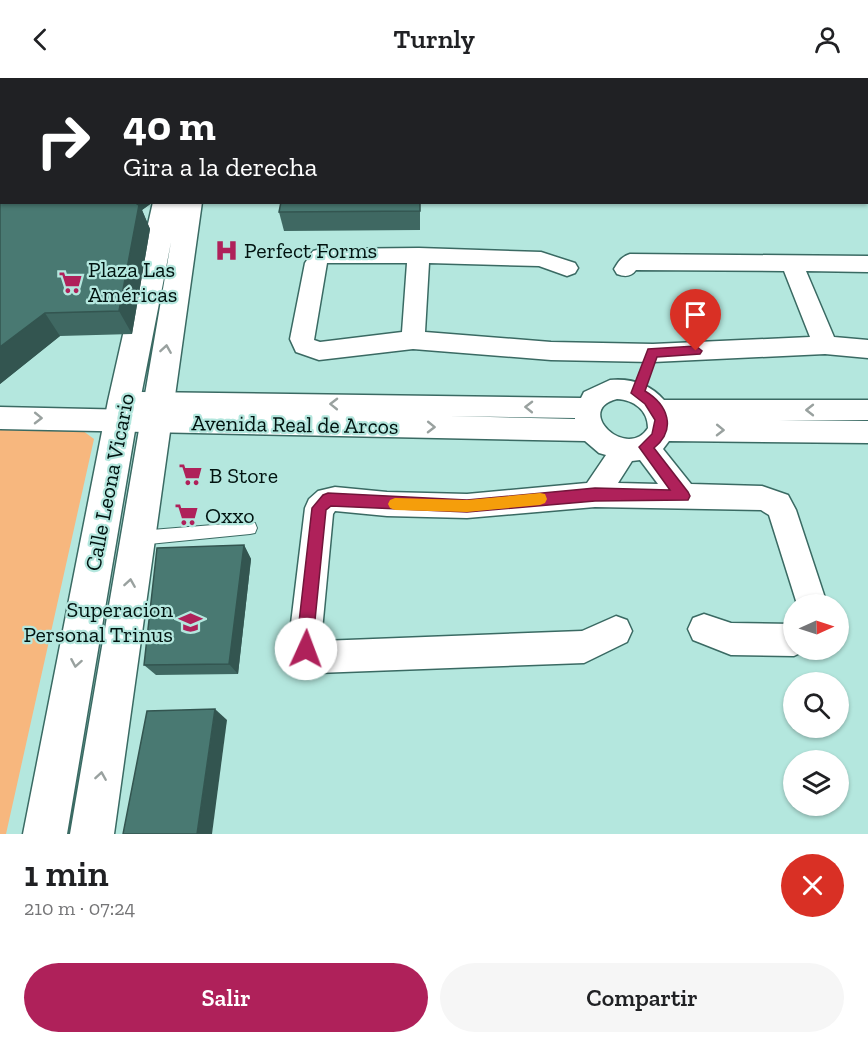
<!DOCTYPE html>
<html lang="es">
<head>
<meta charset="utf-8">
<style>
  body { margin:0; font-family:"Zilla Slab",serif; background:#f6f6f6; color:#202124; height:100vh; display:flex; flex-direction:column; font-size:22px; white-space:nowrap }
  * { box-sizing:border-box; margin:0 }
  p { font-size:20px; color:#757577 }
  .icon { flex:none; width:33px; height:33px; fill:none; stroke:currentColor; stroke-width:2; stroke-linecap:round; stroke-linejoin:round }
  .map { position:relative; height:756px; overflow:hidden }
  .panel { display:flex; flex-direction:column; background:#fff; flex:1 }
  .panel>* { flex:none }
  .hud { position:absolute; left:0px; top:0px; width:868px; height:126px; box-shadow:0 2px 4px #0004; background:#202124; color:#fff; overflow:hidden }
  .needle { width:39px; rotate:87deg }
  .buttons { position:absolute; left:783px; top:516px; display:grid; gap:12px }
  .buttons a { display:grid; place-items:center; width:66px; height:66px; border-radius:50%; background:#fff; box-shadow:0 2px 4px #0004; font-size:30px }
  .pin { position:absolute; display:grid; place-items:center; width:51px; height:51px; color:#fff; margin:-62px -26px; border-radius:50% 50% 50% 0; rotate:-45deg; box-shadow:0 0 6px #0007 }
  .pin .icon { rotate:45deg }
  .me { position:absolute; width:66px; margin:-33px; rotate:2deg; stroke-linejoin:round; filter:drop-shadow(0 0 4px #0008) }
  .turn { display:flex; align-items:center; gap:21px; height:126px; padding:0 24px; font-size:27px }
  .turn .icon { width:78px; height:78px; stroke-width:2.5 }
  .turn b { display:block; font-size:42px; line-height:51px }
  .round { display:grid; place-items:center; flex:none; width:63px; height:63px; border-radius:32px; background:#f6f6f6 }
  .overview { display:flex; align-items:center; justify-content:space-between; height:102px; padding:0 24px }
  h1 { font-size:36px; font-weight:600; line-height:45px }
  .action { display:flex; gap:12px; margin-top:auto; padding:12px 24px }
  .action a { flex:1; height:69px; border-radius:36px; background:#af215a; color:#fff; font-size:24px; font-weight:600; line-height:69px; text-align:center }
  .action a+a { background:#f6f6f6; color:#202124 }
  header { display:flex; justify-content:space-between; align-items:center; height:78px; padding:0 24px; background:#fff; font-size:27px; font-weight:600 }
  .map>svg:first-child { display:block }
  .green { fill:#f7b77e }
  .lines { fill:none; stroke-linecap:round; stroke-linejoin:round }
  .service-casing { stroke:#3a6a63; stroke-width:2 }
  .minor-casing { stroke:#3a6a63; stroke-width:3 }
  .secondary-casing { stroke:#3a6a63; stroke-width:3 }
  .service { fill:#fff; fill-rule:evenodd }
  .minor { fill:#fff; fill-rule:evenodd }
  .secondary { fill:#fff; fill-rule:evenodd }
  .wall { fill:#3f6862 }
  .shaded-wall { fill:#335550 }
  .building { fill:#497972; stroke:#335550; stroke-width:1.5 }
  .oneway { stroke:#99a19f }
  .route { fill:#af215a; stroke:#72153a; stroke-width:1.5 }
  .slow { fill:#f59e0b }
  .labels { text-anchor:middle; stroke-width:4.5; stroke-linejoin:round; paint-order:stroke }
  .poi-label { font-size:22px; fill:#011310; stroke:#b4e7de; text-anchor:start }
  .street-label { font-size:22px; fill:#011310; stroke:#b4e7de }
</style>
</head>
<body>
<header><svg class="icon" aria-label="back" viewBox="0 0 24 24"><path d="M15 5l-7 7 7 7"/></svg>Turnly<svg class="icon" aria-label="person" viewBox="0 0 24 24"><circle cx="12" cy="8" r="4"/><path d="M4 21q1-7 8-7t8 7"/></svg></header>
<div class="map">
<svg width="868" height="756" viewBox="0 0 868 756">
  <rect width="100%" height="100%" fill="#b4e7de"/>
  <!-- green -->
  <polygon class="green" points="0,347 75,347 94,361 6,756 0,756"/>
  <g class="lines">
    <defs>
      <g id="service">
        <polygon points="70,0 78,0 69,2"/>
        <rect x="375" y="0" width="8" height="2"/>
        <rect x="394" y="0" width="8" height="2"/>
        <rect x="432" y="0" width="8" height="2"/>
        <polygon points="250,444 255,445 257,450 255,455 250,456 139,467 134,465 132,460 134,455 139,453"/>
      </g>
      <g id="minor">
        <rect x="501" y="0" width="18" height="2"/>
        <rect x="593" y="0" width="18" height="2"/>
        <rect x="680" y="0" width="18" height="2"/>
        <polygon points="771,0 789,0 789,2 772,2"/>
        <path d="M419,170L541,174L575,185L578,190L575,195L567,198L539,188L429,185L425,254L551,264L653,266L810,259L784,193L636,192C631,199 625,199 617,196L614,191C619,183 621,179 630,176L868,178V194L806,193L834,259L868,262V280L825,276L653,284L551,282L413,271L319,282L296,274L290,261L305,185L313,173L321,171ZM407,185L402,254L320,264L314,262L327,185Z"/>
        <path d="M610,302C631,300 650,306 664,322H868V342H779L868,343V365L669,363L663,371L691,406L762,408L788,417L796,432L827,526H797L769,437L761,432L595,429L467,440L387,438L335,433L333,436L321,563L582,553L616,538L627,542L632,553L627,564L584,585L317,595L299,587L289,562L305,430L309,421L318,413L335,409L387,414L467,416L587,405L606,377L599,375L585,363L0,351V329L135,332L128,324L132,317L141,314L581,320L584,314ZM617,321C634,322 648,332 648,350C627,383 573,332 617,321ZM449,338L575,340V341ZM632,383L640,382L658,406L618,405Z"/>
        <polygon points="704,536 731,545 794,546 794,572 806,572 794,578 731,577 693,562 688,551 693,540"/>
      </g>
      <g id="secondary">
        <rect x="189" y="0" width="22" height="2"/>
        <polygon points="153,124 202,124 114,756 70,756 171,164 140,323 67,756 23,756 108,323"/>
      </g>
    </defs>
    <!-- service casing -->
    <use href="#service" class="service-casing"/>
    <!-- minor casing -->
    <use href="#minor" class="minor-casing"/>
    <!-- secondary casing -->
    <use href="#secondary" class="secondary-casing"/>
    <!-- service -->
    <use href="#service" class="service"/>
    <!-- minor -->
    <use href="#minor" class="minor"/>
    <!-- secondary -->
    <use href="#secondary" class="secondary"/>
  </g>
  <!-- wall -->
  <g class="wall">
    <polygon points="0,0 71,0 70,2 2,2 2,124 153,124 142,132 150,151 132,256 60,258 0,306"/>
    <polygon points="420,124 420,152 284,153 279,134"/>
    <polygon points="244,467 251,481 238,596 156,597 144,587"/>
  </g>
  <!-- shaded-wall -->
  <g class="shaded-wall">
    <polygon points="50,0 71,0 70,2 49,2"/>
    <polygon points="121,124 153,124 142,132 150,151 132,256 119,233"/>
    <polygon points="45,235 60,258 0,306 0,269"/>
    <polygon points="244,467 251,481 238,596 229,586"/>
    <polygon points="215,631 227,642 212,756 197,756"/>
  </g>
  <!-- building -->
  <g class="building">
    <polygon points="0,0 50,0 49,2 2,2 2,124 134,124 139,127 119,233 45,235 0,269"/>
    <polygon points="281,124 420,124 420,133 279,134"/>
    <polygon points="244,467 229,586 144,587 157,470"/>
    <polygon points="215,631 197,756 123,756 147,633"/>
  </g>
  <!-- one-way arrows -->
  <defs><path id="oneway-chevron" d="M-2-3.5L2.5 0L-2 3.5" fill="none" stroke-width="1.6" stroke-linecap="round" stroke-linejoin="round" transform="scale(1.5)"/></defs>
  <g class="oneway">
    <use href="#oneway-chevron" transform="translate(166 271) rotate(-81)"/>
    <use href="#oneway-chevron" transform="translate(334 326) rotate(-179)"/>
    <use href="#oneway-chevron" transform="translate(529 329) rotate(-179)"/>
    <use href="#oneway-chevron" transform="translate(810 332) rotate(-180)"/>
    <use href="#oneway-chevron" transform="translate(38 340) rotate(1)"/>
    <use href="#oneway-chevron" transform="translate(431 349) rotate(1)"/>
    <use href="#oneway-chevron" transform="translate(720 352) rotate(1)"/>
    <use href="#oneway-chevron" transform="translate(130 505) rotate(-81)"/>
    <use href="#oneway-chevron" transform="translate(76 585) rotate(100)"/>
    <use href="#oneway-chevron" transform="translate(101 698) rotate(-81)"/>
  </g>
  <!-- route -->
  <path class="route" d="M696,268L702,273L700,276L657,279L645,313C668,327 677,351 654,370L688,414L690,418L688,422L595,423L467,434L331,428L326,432L313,562L314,571L312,577L306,579L300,577L297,562L312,430L323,417L328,415L467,422L595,410L670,412L639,369L652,356L655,342L645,326L631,315L648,271Z"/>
  <!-- slow -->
  <polygon class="slow" points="540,415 545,416 547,421 545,425 540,427 467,434 395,432 390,430 388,426 390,422 395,420 467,422"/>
  <!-- icons -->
  <defs>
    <symbol id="hospital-bare" viewBox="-9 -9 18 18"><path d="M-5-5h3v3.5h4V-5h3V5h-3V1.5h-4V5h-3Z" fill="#af215a" stroke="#b4e7de" stroke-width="2.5" paint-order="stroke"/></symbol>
    <symbol id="supermarket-bare" viewBox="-9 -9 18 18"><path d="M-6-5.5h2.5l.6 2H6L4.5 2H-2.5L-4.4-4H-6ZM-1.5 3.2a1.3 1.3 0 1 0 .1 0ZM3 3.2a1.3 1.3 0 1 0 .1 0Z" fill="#af215a" stroke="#b4e7de" stroke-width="2.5" paint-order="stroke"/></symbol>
    <symbol id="school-bare" viewBox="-9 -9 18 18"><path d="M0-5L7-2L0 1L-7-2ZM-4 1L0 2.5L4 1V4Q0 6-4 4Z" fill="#af215a" stroke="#b4e7de" stroke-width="2.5" paint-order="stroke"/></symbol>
  </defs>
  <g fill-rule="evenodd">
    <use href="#hospital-bare" x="210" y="156" width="33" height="33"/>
    <use href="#supermarket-bare" x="54" y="188" width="33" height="33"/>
    <use href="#supermarket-bare" x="174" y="380" width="33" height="33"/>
    <use href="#supermarket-bare" x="170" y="420" width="33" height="33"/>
    <use href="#school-bare" x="174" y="528" width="33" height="33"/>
  </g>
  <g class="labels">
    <!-- poi labels -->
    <g class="poi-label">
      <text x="244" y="180">Perfect Forms</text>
      <text x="88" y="199">Plaza Las<tspan x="88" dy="25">Américas</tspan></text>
      <text x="209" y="405">B Store</text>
      <text x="205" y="445">Oxxo</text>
      <text x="173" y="539" text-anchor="end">Superacion<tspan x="173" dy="25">Personal Trinus</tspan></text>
    </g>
    <!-- street labels -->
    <g class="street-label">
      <text transform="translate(295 346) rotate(1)" y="8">Avenida Real de Arcos</text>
      <text transform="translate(109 404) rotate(-79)" y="8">Calle Leona Vicario</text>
    </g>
  </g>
</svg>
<div class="buttons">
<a><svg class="needle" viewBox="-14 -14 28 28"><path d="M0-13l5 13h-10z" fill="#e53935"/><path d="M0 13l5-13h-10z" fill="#757577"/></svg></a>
<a><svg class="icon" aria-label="search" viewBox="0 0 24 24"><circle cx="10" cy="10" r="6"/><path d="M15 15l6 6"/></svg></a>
<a><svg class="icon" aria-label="layers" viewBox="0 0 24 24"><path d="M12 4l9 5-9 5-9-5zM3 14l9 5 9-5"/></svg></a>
</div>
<div class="pin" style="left:696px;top:273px;background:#d93025"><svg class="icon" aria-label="arrive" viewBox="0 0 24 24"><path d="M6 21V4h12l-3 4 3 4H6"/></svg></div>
<svg class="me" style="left:306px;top:571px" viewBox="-20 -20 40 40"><circle r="19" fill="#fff"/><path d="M0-13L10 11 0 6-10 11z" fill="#af215a"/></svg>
<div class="hud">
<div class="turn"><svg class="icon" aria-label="right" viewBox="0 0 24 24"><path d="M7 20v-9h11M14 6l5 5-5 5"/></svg><div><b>40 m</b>Gira a la derecha</div></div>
</div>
</div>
<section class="panel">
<div class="overview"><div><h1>1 min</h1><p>210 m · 07:24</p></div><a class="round" style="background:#d93025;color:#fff"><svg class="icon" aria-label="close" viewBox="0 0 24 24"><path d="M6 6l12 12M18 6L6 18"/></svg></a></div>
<div class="action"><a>Salir</a><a>Compartir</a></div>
</section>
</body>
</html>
